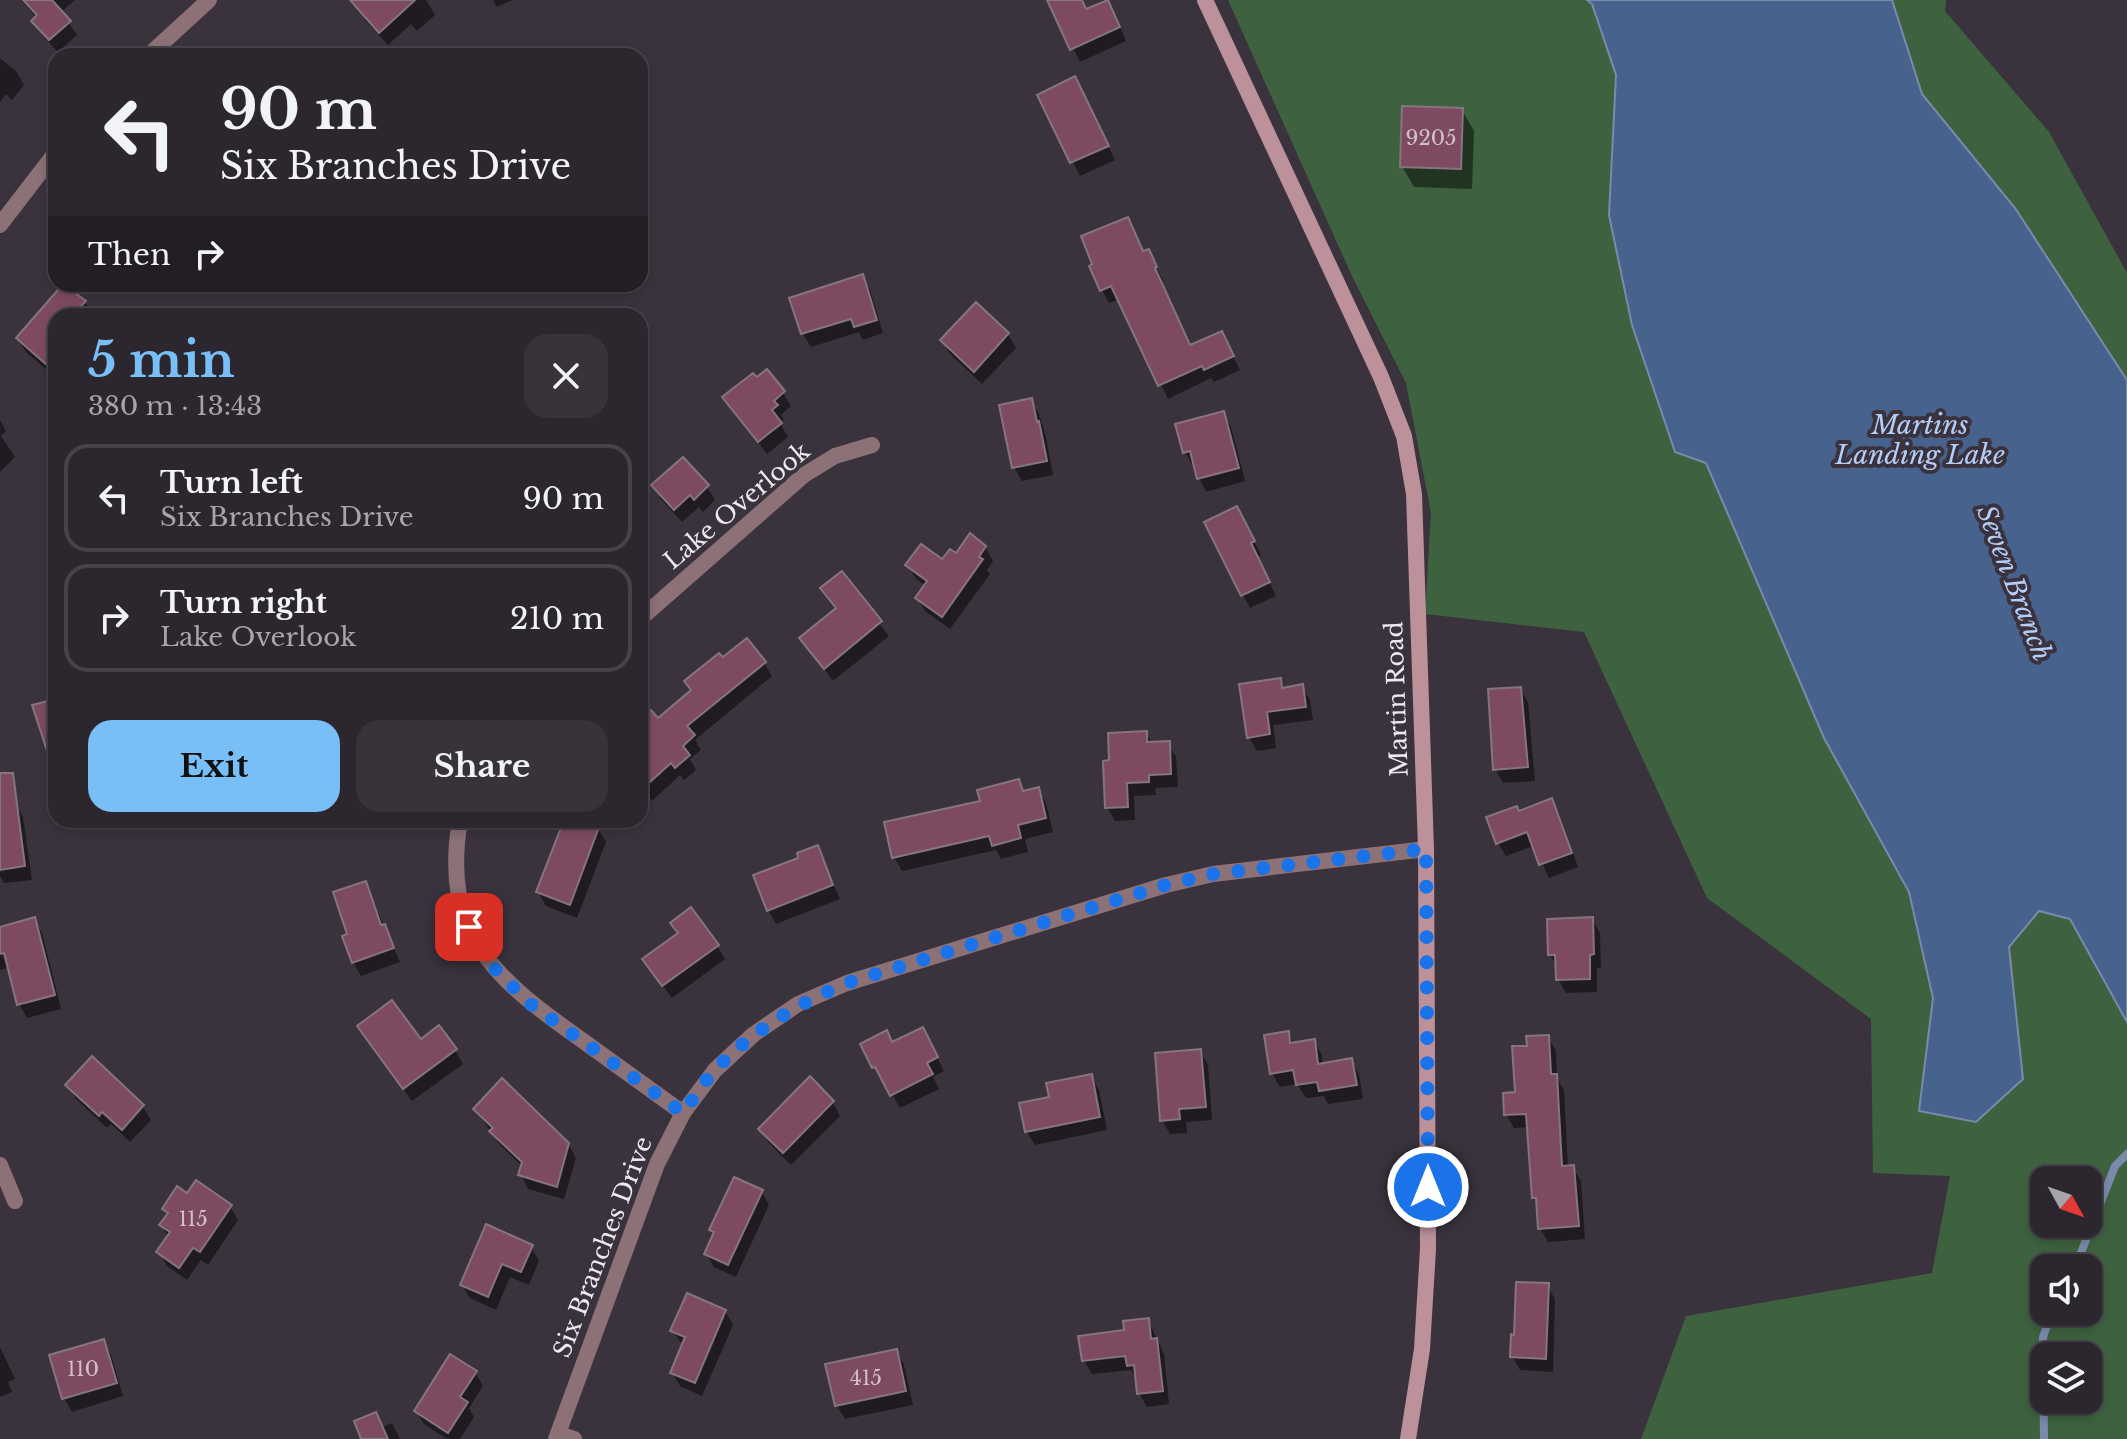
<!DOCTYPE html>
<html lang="en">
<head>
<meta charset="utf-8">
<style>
  body { margin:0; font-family:"Libre Baskerville",serif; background:#38323a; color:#f1f3f6; height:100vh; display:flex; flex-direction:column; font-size:30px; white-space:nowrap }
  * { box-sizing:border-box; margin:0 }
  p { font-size:26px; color:#a6a5aa }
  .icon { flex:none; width:44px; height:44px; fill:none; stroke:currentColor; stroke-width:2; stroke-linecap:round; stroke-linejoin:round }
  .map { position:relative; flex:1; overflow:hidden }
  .panel { position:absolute; left:48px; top:308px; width:600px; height:520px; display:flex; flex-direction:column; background:#2c262e; border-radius:24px; box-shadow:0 4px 12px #0003,0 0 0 2px #48434a }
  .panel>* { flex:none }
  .guide { position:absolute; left:48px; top:48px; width:600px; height:244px; border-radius:24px; box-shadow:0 4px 12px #0003,0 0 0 2px #48434a; background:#2c262e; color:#f1f3f6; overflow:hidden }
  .needle { width:52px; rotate:130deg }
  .fabs { position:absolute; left:2030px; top:1166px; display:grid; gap:16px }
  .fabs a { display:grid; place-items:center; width:72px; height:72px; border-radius:16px; background:#2c262e; box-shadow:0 4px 12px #0003,0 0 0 2px #48434a; font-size:40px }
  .pin { position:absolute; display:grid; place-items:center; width:68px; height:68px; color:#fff; margin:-34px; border-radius:16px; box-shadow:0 4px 12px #0006 }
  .me { position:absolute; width:88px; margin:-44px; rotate:0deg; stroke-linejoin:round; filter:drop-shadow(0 0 6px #0008) }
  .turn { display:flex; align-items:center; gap:28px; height:168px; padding:0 40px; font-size:36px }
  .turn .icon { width:104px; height:104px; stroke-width:2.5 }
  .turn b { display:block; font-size:56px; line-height:68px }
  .then { display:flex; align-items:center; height:76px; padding:0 40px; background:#0003; gap:16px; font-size:30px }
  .round { display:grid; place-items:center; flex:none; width:84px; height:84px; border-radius:24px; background:#38323a }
  .overview { display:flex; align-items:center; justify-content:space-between; height:136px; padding:0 40px }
  h1 { font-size:48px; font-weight:700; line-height:60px; color:#78bff7 }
  .cta { display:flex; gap:16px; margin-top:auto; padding:16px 40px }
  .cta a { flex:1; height:92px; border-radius:24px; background:#78bff7; color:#111; font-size:32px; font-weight:700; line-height:92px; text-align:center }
  .cta a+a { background:#38323a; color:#f1f3f6 }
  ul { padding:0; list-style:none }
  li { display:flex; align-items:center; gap:24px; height:108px; margin:0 16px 12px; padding:0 24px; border:4px solid #48434a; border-radius:24px }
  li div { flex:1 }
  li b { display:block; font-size:30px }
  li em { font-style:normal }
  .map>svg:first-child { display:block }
  .green { fill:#3e623f; fill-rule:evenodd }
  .water { fill:#48628e; stroke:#7a8aab; stroke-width:2 }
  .shadow { fill:#0007 }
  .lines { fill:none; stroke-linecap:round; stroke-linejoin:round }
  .stream { stroke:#7a8aab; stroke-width:8 }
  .building { fill:#7e4a62; stroke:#85757c; stroke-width:2 }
  .street { stroke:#8c7176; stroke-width:16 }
  .secondary { stroke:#bc919a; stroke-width:16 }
  .route { stroke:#1a73e8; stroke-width:14; stroke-dasharray:0 25.2 }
  .labels { text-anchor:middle; stroke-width:8; stroke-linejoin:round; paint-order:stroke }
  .number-label { font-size:20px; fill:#d2c1cc }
  .street-label { font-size:24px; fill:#eee9f0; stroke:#3a333e }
  .water-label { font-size:26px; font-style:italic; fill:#b5cef8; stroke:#3a333e }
</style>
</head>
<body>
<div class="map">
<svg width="2127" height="1439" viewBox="0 0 2127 1439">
  <rect width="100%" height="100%" fill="#3a333e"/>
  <!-- green -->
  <path class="green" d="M1228,0H1946L1945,11L2049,132L2127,273V1439H1641L1686,1316L1932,1273L1950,1176L1873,1173L1871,1019L1707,898L1584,632L1425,614L1431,513L1406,383L1352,276ZM2044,1180H2088V1224H2044ZM2044,1268H2088V1312H2044ZM2044,1356H2088V1400H2044Z"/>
  <!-- water -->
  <polygon class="water" points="1587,0 1892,0 1922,94 2015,208 2127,380 2127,1022 2070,919 2039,911 2009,947 2023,1079 1976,1122 1919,1111 1933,998 1909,892 1824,738 1706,463 1675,452 1632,325 1609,215 1616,75 1592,4"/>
  <!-- shadow -->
  <g class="shadow">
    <polygon points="21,0 75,0 61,12 77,35 58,52 42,35 34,21 37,18"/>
    <polygon points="366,0 426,0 435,15 417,31 411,24 388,45 366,21 358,7"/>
    <polygon points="493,0 513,0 497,7"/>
    <polygon points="1050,0 1081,0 1086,11 1115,15 1126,41 1080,62"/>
    <polygon points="0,58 16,71 24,85 12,100 6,94 0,102"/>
    <polygon points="1082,92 1115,160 1080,176 1040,96"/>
    <polygon points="1462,110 1474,131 1472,189 1414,187 1402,166"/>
    <polygon points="1127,219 1144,253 1156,265 1163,281 1161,282 1191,347 1228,347 1240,370 1214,382 1211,378 1168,399 1120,299 1109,303 1102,290"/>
    <polygon points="862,277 870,290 883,333 863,340 859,332 811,347 803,334 792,299"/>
    <polygon points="65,285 85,302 93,315 56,316 56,378 26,352 18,339"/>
    <polygon points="1008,334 1016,348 982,384 950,354 942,340"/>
    <polygon points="783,393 791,406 781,415 784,420 780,423 788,437 767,454 725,398"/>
    <polygon points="1031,401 1039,414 1046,437 1053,475 1022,481 1014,467"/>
    <polygon points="1223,413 1231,427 1245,481 1206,492 1199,478 1195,465 1193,466 1185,452"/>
    <polygon points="0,420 6,431 1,436 15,457 0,472"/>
    <polygon points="653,485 707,487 715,500 703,512 699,507 682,522 661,499"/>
    <polygon points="1244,522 1261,555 1257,557 1276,596 1250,608 1243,595"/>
    <polygon points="985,547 993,561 987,570 990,574 950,629 925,611 917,598 926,586 916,579 908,566 943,562"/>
    <polygon points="841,574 889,636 833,681 802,638 837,610 823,588"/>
    <polygon points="723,660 764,663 772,676 695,740 701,750 690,759 696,770 684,780 680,775 652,801 640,787 640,736 647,731 641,720 650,712 658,721 692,692 686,682"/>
    <polygon points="1280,680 1285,689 1302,687 1310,700 1313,720 1273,725 1276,748 1257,751 1249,737"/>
    <polygon points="1520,689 1528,702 1535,781 1503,783 1495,769"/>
    <polygon points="1146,733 1152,744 1168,744 1176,757 1178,787 1155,788 1156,795 1134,796 1135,820 1115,821 1107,807 1111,762"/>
    <polygon points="1018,782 1025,793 1038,789 1046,803 1053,832 1025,839 1028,852 1001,859 996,850 902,871 894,857"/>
    <polygon points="1552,801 1559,814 1578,867 1549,878 1534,846 1506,856 1498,843 1519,813"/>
    <polygon points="15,803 23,817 32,880 4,883 0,876 0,805"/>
    <polygon points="362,820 374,820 369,826"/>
    <polygon points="566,820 576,820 598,829 606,842 577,918 546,906 538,892"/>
    <polygon points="817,847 840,899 776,924 768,910 801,859"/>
    <polygon points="365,883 400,962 361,976 353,962 350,935"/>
    <polygon points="1592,919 1600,933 1601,968 1597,968 1597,992 1566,993 1558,979 1557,967 1550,954"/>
    <polygon points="34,920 42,933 61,1009 27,1018 19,1004 10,967 0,970 0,929"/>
    <polygon points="717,946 725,959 672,998 653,973"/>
    <polygon points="1288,1034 1294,1044 1314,1041 1322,1055 1323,1065 1351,1060 1359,1074 1363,1099 1328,1104 1324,1096 1306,1098 1297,1084 1280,1087 1272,1073"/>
    <polygon points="1548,1037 1556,1051 1557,1078 1564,1090 1568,1168 1573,1168 1581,1181 1585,1239 1548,1242 1540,1228 1539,1205 1534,1197 1529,1127 1514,1128 1506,1114 1517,1093 1529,1048"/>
    <polygon points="368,1040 455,1050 463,1064 412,1101"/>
    <polygon points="930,1043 944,1071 933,1077 939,1089 900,1108 884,1080 881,1081 874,1067 892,1044"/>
    <polygon points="1200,1051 1208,1065 1212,1120 1186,1122 1187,1133 1170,1134 1162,1120"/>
    <polygon points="92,1059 143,1107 151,1120 130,1142 111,1124 107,1128 76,1099 68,1085"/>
    <polygon points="1091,1076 1099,1090 1107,1130 1035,1145 1027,1132 1021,1105 1051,1098"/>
    <polygon points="810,1079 833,1103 840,1116 791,1165 768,1142 760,1129"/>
    <polygon points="475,1109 568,1144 576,1158 564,1199 528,1189 521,1175 523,1167 500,1145"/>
    <polygon points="761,1191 769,1205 736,1277 714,1267 706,1253 715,1235 711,1230"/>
    <polygon points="188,1196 230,1206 238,1220 208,1265 201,1260 187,1280 167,1266 159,1252 169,1238 161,1225 168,1216 164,1209"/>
    <polygon points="531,1247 539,1261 529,1285 510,1277 496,1310 470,1298 462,1285"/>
    <polygon points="1547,1285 1555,1299 1553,1372 1520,1370 1512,1356 1516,1337"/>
    <polygon points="725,1311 733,1325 702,1396 680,1386 672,1372 683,1346 673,1331"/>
    <polygon points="1148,1320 1164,1354 1169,1404 1147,1407 1139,1393 1137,1380 1131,1370 1092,1374 1084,1361"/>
    <polygon points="103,1341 111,1355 123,1396 72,1412 64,1398"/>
    <polygon points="0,1347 15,1379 8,1382 12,1392 0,1397"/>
    <polygon points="896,1351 904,1365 913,1405 845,1419 837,1406"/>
    <polygon points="475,1372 483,1386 469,1408 474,1417 460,1439 447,1439 424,1424 416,1411"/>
    <polygon points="375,1414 383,1427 392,1423 400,1439 364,1439"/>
  </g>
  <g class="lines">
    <!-- stream -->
    <g class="stream">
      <polyline points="2075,1268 2115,1166 2127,1154"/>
      <polyline points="2044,1439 2043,1337 2052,1312"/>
    </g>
  </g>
  <!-- building -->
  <g class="building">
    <polygon points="23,0 52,0 71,21 49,40 31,21 37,15"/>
    <polygon points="350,0 415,0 379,33"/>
    <polygon points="1047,0 1082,0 1086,9 1108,0 1120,27 1070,50"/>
    <polygon points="1075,76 1109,146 1070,163 1037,95"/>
    <polygon points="1402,106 1463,108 1461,169 1400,167"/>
    <polygon points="1128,217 1143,251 1149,249 1157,267 1155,268 1190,345 1222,331 1234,356 1204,370 1202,366 1158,386 1111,286 1100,291 1089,266 1092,264 1081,236"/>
    <polygon points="863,274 877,320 854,327 851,319 801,334 789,298"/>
    <polygon points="63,284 86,301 72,316 56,316 56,373 16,338"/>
    <polygon points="976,302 1009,333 974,372 940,340"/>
    <polygon points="767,369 785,391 774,401 778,405 772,410 782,423 758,442 722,397 753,373 757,377"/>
    <polygon points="1032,398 1037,422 1039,421 1047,461 1012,468 999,405"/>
    <polygon points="1224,411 1239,468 1197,479 1190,451 1183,453 1175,424"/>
    <polygon points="683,457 709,485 694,500 690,495 674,510 651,485"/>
    <polygon points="1237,506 1255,541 1251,543 1270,582 1241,596 1204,522"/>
    <polygon points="970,533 986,546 979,557 983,559 942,617 915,598 927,581 905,565 921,544 942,559 950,549 956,553"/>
    <polygon points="842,571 882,621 824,669 799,638 836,608 820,588"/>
    <polygon points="747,638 766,662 687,726 695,735 683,746 690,755 675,768 671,763 640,791 640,734 646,729 640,718 651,710 658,718 691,690 684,681 719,653 723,657"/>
    <polygon points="1281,678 1282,688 1303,684 1306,707 1267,712 1270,734 1247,738 1239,684"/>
    <polygon points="1521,687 1528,767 1493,770 1488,689"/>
    <polygon points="56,699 56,766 52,766 32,705"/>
    <polygon points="1147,731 1147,742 1170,741 1171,774 1149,775 1149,782 1127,783 1128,807 1105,808 1103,761 1109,760 1108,733"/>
    <polygon points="0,773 13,773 25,866 0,870"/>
    <polygon points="1019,779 1023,791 1039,787 1046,818 1018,825 1021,838 992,846 989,836 892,858 884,822 980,801 977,790"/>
    <polygon points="1552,798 1572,853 1539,865 1527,832 1496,844 1486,817 1517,806 1519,811"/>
    <polygon points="564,820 582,820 599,827 570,905 536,892"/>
    <polygon points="818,845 833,885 767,911 753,875 798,858 797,853"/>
    <polygon points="366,881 381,925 385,924 394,948 352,963 342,936 347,934 333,892"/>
    <polygon points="691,907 719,945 662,986 642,959 678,933 670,923"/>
    <polygon points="35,917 55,995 17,1005 4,953 0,954 0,927"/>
    <polygon points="1593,917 1594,954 1590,955 1590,979 1556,980 1555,955 1548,955 1547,919"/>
    <polygon points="392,1000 421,1039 439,1025 457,1049 403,1089 357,1026"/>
    <polygon points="923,1027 938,1057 927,1063 933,1074 890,1096 875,1067 872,1068 860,1044 887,1030 892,1042"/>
    <polygon points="1289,1031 1290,1043 1315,1039 1318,1064 1352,1058 1357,1085 1319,1091 1317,1082 1296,1085 1293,1070 1270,1074 1264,1035"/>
    <polygon points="1549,1035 1551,1074 1557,1074 1562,1166 1574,1165 1579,1226 1538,1229 1536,1198 1532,1198 1526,1114 1504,1115 1503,1093 1515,1092 1512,1046 1527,1046 1526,1036"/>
    <polygon points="1201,1049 1206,1107 1179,1109 1180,1119 1160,1121 1155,1053"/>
    <polygon points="92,1056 144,1105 122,1130 102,1112 99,1116 65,1085"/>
    <polygon points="1092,1074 1100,1117 1025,1132 1019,1103 1049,1097 1046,1083"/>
    <polygon points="810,1076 834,1101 783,1153 758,1129"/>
    <polygon points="502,1078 569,1143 557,1187 518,1175 522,1162 489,1131 493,1128 473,1109"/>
    <polygon points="734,1177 763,1190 728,1265 704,1254 714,1232 709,1230"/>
    <polygon points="196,1180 232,1205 200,1252 193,1248 179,1268 156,1252 170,1232 159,1225 168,1213 162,1209 177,1186 187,1193"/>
    <polygon points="486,1224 533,1245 521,1272 502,1264 488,1297 460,1285"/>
    <polygon points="1516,1282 1549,1283 1546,1359 1510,1357 1511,1334 1514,1335"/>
    <polygon points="687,1293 726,1310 695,1383 670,1373 685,1337 670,1331"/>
    <polygon points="1149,1318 1151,1339 1157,1338 1163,1391 1137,1394 1134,1365 1127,1366 1125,1356 1082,1361 1078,1336 1124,1330 1123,1321"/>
    <polygon points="104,1339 117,1383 62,1399 49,1355"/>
    <polygon points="897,1349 906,1391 835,1406 825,1364"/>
    <polygon points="450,1354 477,1371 460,1397 468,1402 448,1433 414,1411"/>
    <polygon points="376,1412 388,1439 361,1439 354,1421"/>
  </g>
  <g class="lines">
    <!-- street -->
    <g class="street">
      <polyline points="148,56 209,0"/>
      <polyline points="0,225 56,152"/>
      <polyline points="640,619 804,475 835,456 872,445"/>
      <path d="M460,820C441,933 494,978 579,1038C614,1063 648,1088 683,1113"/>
      <polyline points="0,1165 15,1201"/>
      <polyline points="558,1434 574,1439"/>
      <polyline points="556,1439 657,1164 683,1113 715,1070 754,1034 798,1004 847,983 1166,885 1213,874 1426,849"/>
    </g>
    <!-- secondary -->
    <polyline class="secondary" points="1205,0 1381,377 1404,436 1414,494 1426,849 1428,1249 1422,1349 1408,1439"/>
  </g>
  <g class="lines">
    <!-- route -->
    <path class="route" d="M469,927L490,964L529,1003L683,1113C694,1098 704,1081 717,1068C755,1029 798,1004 847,983L1166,885L1213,874L1426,849L1428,1187"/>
  </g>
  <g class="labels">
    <!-- number labels -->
    <g class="number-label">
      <text x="1431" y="145">9205</text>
      <text x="193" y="1226">115</text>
      <text x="83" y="1376">110</text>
      <text x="866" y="1385">415</text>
    </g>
    <!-- street labels -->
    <g class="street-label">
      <text transform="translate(737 506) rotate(-40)" y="8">Lake Overlook</text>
      <text transform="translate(1397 699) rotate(-92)" y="8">Martin Road</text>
      <text transform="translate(603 1247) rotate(-69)" y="8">Six Branches Drive</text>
    </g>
    <!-- water labels -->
    <g class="water-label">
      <text x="1920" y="434">Martins<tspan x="1920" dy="30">Landing Lake</tspan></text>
      <text transform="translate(2014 583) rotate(69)" y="9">Seven Branch</text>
    </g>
  </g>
</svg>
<div class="fabs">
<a><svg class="needle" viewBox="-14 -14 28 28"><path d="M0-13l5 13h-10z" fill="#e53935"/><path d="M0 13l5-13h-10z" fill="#a6a5aa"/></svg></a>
<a><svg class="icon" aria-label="sound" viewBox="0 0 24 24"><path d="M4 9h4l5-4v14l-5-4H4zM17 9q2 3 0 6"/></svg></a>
<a><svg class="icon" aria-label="layers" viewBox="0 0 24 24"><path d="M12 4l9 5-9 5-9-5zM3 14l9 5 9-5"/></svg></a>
</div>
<div class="pin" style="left:469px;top:927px;background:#d93025"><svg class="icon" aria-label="arrive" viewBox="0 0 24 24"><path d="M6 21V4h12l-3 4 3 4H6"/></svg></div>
<svg class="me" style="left:1428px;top:1187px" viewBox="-20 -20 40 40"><circle r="17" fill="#1a73e8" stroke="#fff" stroke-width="3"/><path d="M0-11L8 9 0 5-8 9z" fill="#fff"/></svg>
<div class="guide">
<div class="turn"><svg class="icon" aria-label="left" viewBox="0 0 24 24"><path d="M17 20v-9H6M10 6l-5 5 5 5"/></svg><div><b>90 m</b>Six Branches Drive</div></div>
<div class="then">Then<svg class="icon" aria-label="right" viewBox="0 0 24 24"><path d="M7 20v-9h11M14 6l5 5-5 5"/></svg></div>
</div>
<section class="panel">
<div class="overview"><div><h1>5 min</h1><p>380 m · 13:43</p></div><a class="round"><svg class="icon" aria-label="close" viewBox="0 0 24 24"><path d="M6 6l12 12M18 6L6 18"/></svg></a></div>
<ul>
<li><svg class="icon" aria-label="left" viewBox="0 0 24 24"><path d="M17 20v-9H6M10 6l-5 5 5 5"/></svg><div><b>Turn left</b><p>Six Branches Drive</p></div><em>90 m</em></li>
<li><svg class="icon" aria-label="right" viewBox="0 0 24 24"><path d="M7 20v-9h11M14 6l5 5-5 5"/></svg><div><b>Turn right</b><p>Lake Overlook</p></div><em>210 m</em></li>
</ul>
<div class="cta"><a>Exit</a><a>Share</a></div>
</section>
</div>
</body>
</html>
